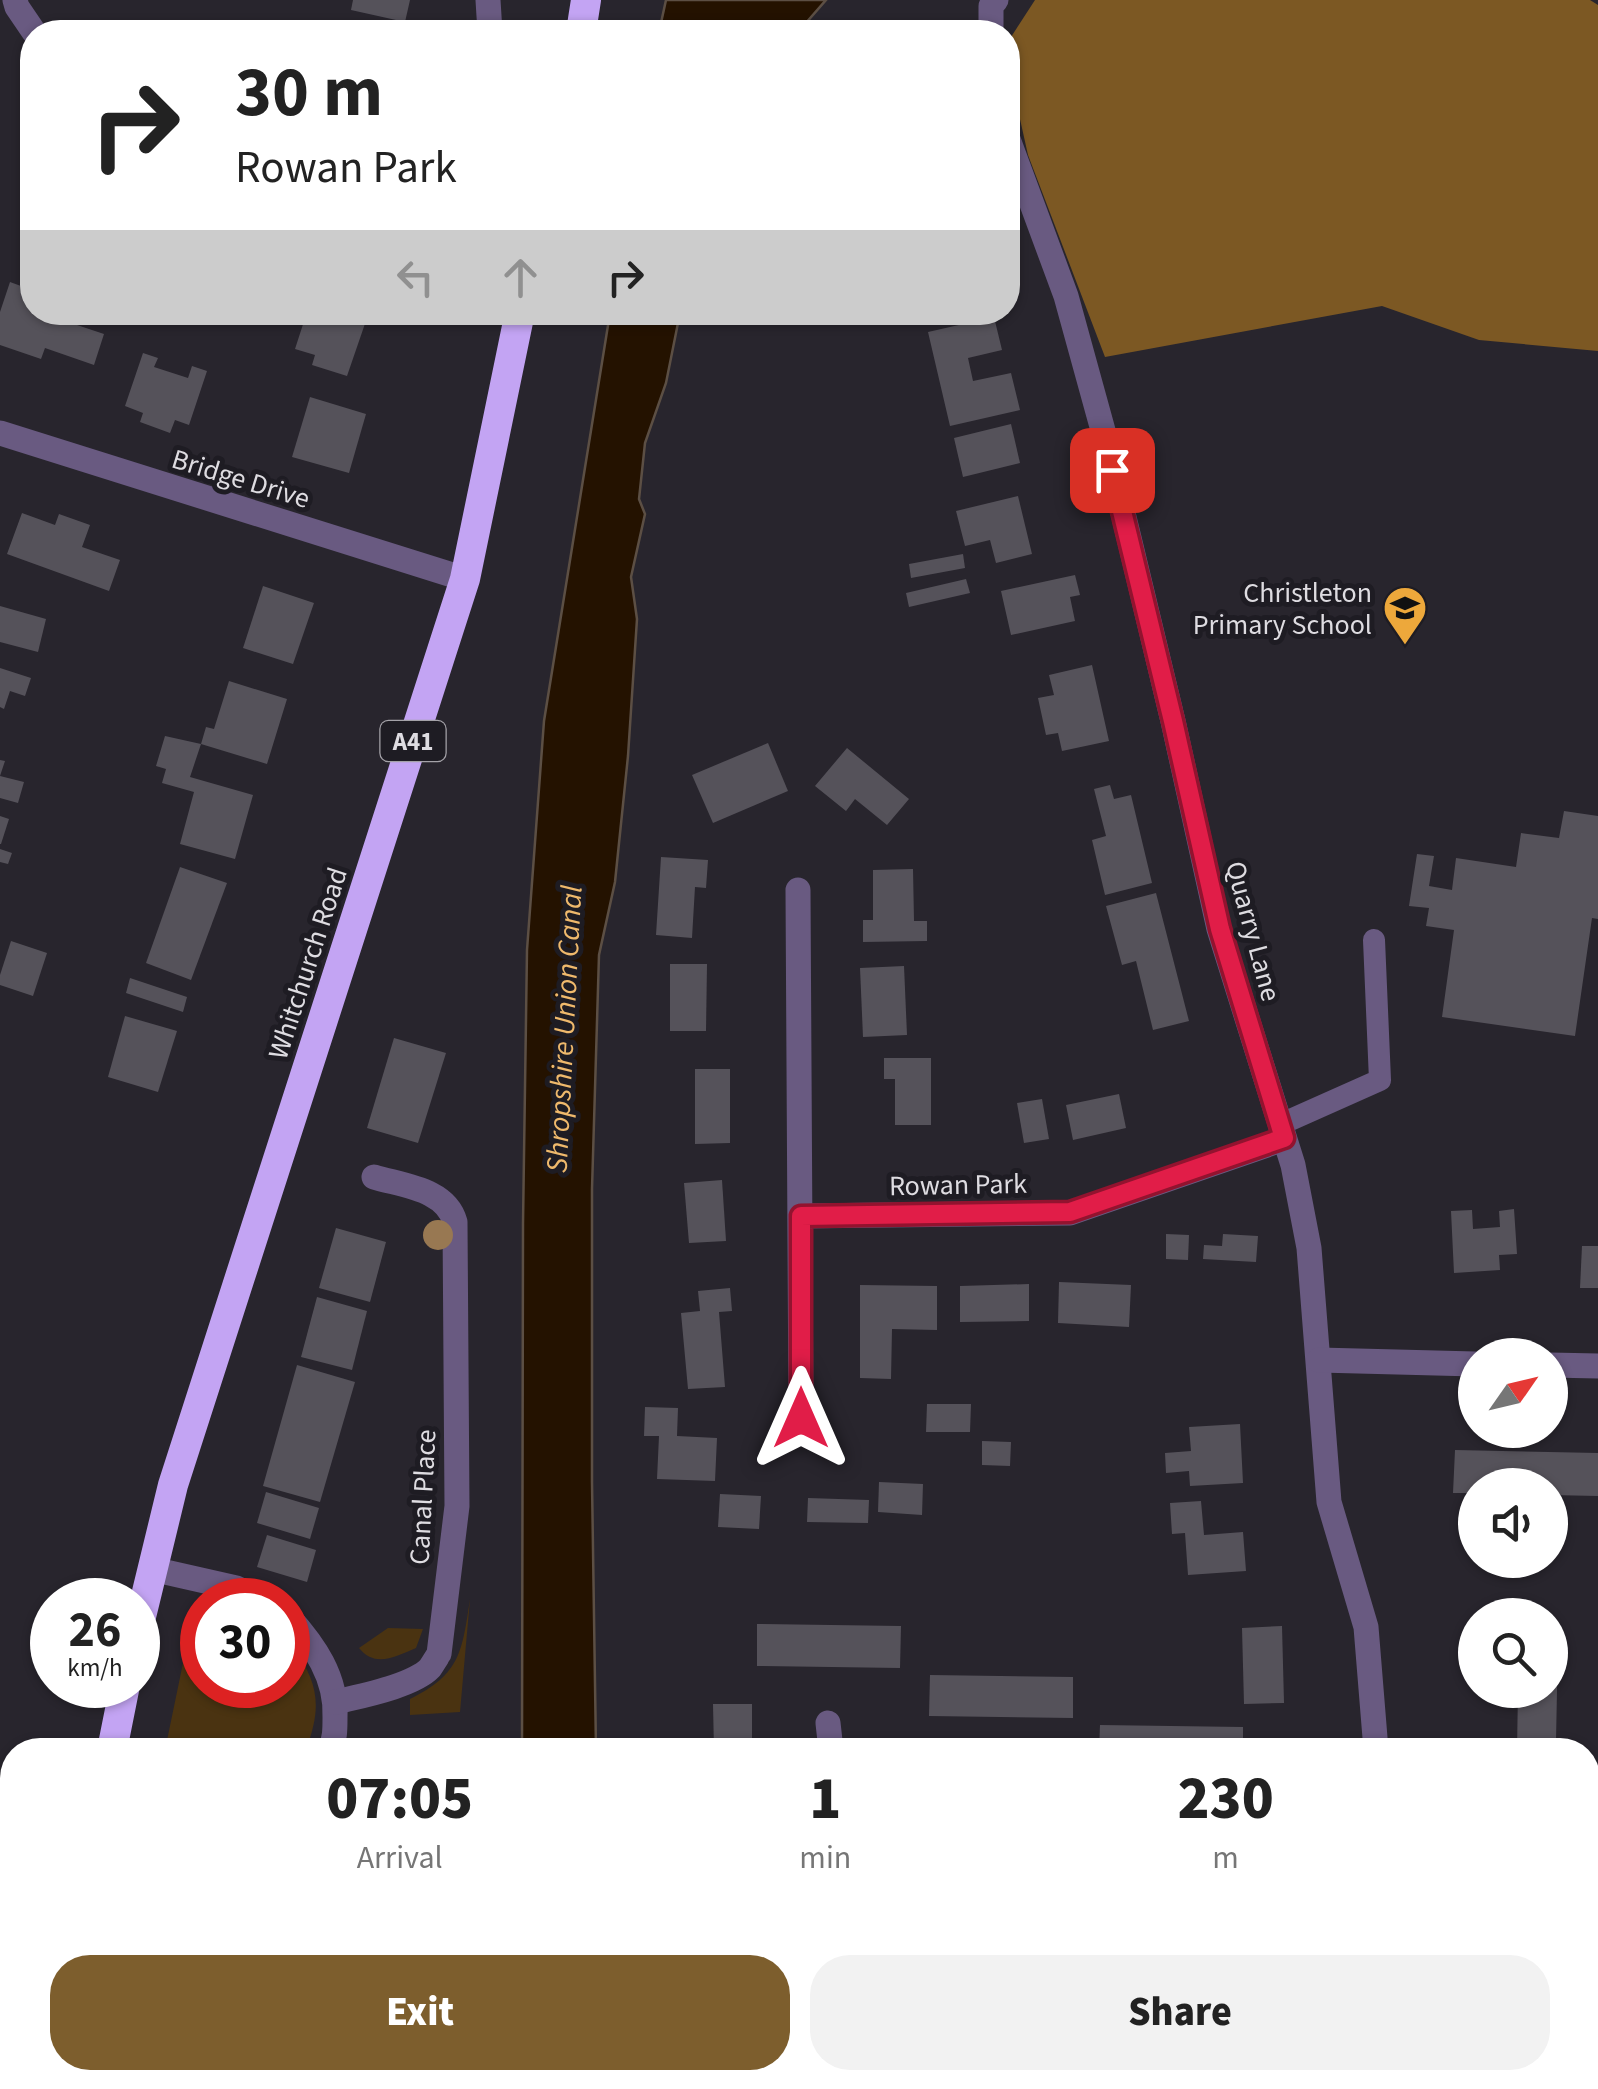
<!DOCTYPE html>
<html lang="en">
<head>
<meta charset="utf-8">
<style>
  body { margin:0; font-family:"Source Sans 3",sans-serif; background:#f2f2f2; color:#222; height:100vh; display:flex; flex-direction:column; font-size:38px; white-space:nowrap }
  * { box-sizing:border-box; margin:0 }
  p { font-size:32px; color:#767676 }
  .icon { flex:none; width:55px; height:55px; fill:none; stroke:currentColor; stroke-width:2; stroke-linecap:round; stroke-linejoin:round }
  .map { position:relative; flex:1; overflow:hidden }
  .details { position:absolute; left:0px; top:1738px; width:1600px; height:352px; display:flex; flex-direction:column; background:#fff; border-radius:40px 40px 0 0; box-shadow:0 2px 8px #0004 }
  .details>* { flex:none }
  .banner { position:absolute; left:20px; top:20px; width:1000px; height:305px; border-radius:40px; box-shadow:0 2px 8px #0004; background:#fff; color:#222; overflow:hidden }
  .needle { width:65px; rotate:56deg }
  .controls { position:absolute; left:1458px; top:1338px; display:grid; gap:20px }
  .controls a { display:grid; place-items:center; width:110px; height:110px; border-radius:50%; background:#fff; box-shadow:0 2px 8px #0004; font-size:50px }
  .speed { position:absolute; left:30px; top:1578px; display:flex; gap:20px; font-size:50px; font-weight:700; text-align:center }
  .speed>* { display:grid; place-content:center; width:130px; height:130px; border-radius:50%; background:#fff; box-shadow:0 2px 8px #0004; line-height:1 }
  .speed small { font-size:25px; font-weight:400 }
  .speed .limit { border:15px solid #d22; background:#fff; color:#111 }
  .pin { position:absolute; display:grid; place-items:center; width:85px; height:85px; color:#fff; margin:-42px; border-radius:20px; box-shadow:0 5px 15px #0006 }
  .me { position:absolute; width:110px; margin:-55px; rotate:0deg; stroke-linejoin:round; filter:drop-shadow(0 0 8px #0008) }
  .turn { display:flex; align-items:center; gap:35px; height:210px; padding:0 50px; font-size:45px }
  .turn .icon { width:130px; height:130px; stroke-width:2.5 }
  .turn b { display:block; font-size:70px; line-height:85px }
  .lanes { display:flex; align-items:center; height:95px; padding:0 50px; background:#0003; justify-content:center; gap:50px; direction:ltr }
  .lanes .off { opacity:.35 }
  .eta { display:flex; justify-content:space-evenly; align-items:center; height:170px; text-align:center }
  .eta b { font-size:60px; font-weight:800; line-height:70px }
  .button { display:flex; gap:20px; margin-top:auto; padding:20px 50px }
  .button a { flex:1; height:115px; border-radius:40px; background:#7d5e2d; color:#fff; font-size:40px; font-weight:800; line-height:115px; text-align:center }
  .button a+a { background:#f2f2f2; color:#222 }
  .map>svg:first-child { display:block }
  .green { fill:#4a3311 }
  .forest { fill:#7c5823 }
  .water { fill:#241200; stroke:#5c4f44; stroke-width:2.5 }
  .building { fill:#55525a }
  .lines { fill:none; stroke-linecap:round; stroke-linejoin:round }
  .lane { stroke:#695a81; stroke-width:22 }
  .street { stroke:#695a81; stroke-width:25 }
  .highway { stroke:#c3a4f3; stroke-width:30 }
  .tree { fill:#987852 }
  .route-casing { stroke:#92132f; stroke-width:25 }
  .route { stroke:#e11d48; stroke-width:18 }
  .labels { text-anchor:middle; stroke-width:10; stroke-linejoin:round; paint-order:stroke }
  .shield { fill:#1e1c23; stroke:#a4a2a8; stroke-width:2.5 }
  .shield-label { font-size:25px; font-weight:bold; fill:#dedce1 }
  .street-label { font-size:28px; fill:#dedce1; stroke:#1e1c23 }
  .poi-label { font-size:28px; fill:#dedce1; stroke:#1e1c23; text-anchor:end }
  .water-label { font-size:30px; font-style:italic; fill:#efb96c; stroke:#1e1c23 }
</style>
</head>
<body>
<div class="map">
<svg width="1598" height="2089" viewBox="0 0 1598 2089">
  <rect width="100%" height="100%" fill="#28252d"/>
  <!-- green -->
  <g class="green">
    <path d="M470,1599L460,1712L410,1715V1699C461,1674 462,1651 470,1599Z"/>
    <path d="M202,1620V1685H288V1642L293,1646C319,1685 322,1706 306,1750H165L189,1634Z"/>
    <path d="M388,1628L423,1629L416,1648C395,1657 375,1668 359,1648Z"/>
  </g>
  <!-- forest -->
  <polygon class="forest" points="1035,0 1590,0 1598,5 1598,351 1479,340 1382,306 1105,357 1028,155 1011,79 1011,37"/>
  <!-- water -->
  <g class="water">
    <polygon points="666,0 826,0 798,32 659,32"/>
    <polygon points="610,313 680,313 666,383 645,443 639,499 645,514 631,577 637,619 628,756 615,882 599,955 592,1189 592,1482 596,1750 522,1750 523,1224 527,950 544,721"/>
    <rect x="519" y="2078" width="74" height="11"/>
  </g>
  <!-- building -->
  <g class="building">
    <polygon points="353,0 410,0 405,22 351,10"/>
    <polygon points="10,282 32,290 32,312 81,312 77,325 104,334 94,365 45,348 41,359 0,345 0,312"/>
    <polygon points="307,312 369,312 347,376 312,365 315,355 295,349"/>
    <polygon points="994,317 1002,350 968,358 973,381 1011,373 1020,410 950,426 928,332"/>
    <polygon points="143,353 158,358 154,367 188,378 192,366 207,371 189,425 175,420 170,433 140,422 143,413 125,406"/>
    <polygon points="310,397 366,414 349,473 292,457"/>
    <polygon points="1011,424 1020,463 963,477 954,438"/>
    <polygon points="1018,496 1032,554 996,563 990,540 965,546 956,511"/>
    <polygon points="22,513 55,525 59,514 90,525 82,547 120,560 109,591 7,554"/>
    <polygon points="963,554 965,568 911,578 909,564"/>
    <polygon points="1075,575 1080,595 1070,597 1075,621 1011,635 1001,591"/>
    <polygon points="966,579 970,593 909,607 906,593"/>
    <polygon points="263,586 314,603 293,664 243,648"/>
    <polygon points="0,606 46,619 38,652 0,642"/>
    <polygon points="1092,665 1109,741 1062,751 1058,733 1046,735 1038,698 1054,695 1049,675"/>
    <polygon points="0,668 31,678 25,696 10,691 4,709 0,707"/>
    <polygon points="229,681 287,699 267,764 201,744 206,727 214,729"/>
    <polygon points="165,736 201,744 190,777 253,795 235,859 180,844 194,792 162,783 166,769 156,766"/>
    <polygon points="768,743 788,791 713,823 692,775"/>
    <polygon points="847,748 909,799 887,825 855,799 846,811 815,786"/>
    <polygon points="0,760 5,761 0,776 24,782 18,803 0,798"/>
    <polygon points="1110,785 1114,799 1131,795 1152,883 1105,895 1092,840 1106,836 1094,789"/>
    <polygon points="1564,811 1598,816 1598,919 1592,918 1575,1036 1442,1017 1454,930 1426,926 1429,908 1409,906 1417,854 1434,856 1429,886 1452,890 1456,858 1516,867 1521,833 1559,838"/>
    <polygon points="0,816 9,819 1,844 0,844"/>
    <polygon points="0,849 12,853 8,864 0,862"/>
    <polygon points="661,857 708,860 706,888 695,887 692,938 656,935"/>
    <polygon points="180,867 227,883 191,980 146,963"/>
    <polygon points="913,869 914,921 927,921 927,941 863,942 863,920 873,920 873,870"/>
    <polygon points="1156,893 1189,1021 1153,1030 1136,961 1122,965 1106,906"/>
    <polygon points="11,941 47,953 33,996 0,985 0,975"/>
    <polygon points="670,964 707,964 706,1031 670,1031"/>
    <polygon points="904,966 907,1035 863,1037 860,968"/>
    <polygon points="130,978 187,997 183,1012 126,993"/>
    <polygon points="125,1016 177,1031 158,1092 108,1077"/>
    <polygon points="394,1038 446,1053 418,1143 367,1128"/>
    <polygon points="884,1058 931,1058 931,1125 895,1125 895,1079 884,1079"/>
    <polygon points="695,1069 730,1069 730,1143 695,1144"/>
    <polygon points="1119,1094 1126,1128 1073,1140 1066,1105"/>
    <polygon points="1042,1099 1049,1139 1024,1143 1017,1103"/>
    <polygon points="722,1180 726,1241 689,1243 684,1183"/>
    <polygon points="1514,1209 1517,1254 1499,1255 1500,1270 1454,1273 1451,1211 1472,1210 1473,1229 1500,1227 1499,1211"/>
    <polygon points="336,1228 386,1242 370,1302 319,1288"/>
    <polygon points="1166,1234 1189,1235 1188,1260 1166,1259"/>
    <polygon points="1223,1234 1258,1236 1256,1262 1203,1259 1204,1245 1222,1246"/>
    <polygon points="1582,1246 1598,1246 1598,1288 1580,1288"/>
    <polygon points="1059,1282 1131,1285 1129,1327 1058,1323"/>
    <polygon points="1029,1284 1029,1321 960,1322 960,1286"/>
    <polygon points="860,1285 937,1286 937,1330 892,1329 891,1379 860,1378"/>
    <polygon points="730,1288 732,1311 719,1312 725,1387 688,1389 681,1313 700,1311 698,1291"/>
    <polygon points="317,1297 367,1311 352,1370 301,1357"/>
    <polygon points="297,1365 355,1382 320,1502 263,1486"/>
    <polygon points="927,1404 971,1404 970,1432 926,1432"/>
    <polygon points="645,1407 678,1408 677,1436 717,1438 715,1481 657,1479 659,1436 644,1436"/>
    <polygon points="1240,1424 1243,1483 1190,1486 1189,1471 1166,1473 1165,1453 1191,1451 1189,1427"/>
    <polygon points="982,1441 1011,1442 1010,1466 982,1465"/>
    <polygon points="1455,1450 1598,1453 1598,1496 1550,1495 1550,1485 1475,1485 1475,1493 1453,1493"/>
    <polygon points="879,1482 923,1484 922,1515 878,1512"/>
    <polygon points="266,1492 319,1508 310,1539 257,1523"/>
    <polygon points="720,1494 761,1496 759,1529 718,1527"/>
    <polygon points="808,1498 869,1500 868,1523 807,1522"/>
    <polygon points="1201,1501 1204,1535 1243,1532 1246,1571 1188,1575 1185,1533 1172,1534 1170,1503"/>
    <polygon points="267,1535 316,1550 307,1582 257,1567"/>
    <polygon points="757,1624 901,1626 900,1668 757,1666"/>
    <polygon points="1282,1626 1284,1703 1244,1704 1242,1628"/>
    <polygon points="1550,1640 1558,1640 1556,1741 1535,1740 1535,1750 1517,1750 1518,1690 1550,1690"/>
    <polygon points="930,1675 1073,1677 1073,1718 929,1716"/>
    <polygon points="713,1704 752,1704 752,1750 714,1750"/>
    <polygon points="1100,1725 1243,1727 1243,1750 1099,1750"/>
    <rect x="1588" y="2037" width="10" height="39"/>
    <polygon points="217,2078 268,2078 268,2089 218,2089"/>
    <polygon points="730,2078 755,2078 760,2080 755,2089 724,2089"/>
    <polygon points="821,2078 831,2078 851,2089 815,2089"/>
    <polygon points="1017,2078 1056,2078 1052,2089 1013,2089"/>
    <polygon points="1193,2078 1236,2078 1233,2089 1190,2089"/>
  </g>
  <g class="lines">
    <!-- lane -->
    <polyline class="lane" points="1279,1125 1380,1080 1374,940"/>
    <!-- street -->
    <g class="street">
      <polyline points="15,0 17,7 34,32"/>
      <polyline points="488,0 490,32"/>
      <polyline points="991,32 991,6 996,0"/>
      <polyline points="1008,139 1066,296 1104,434 1173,721 1219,929 1293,1165 1309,1248 1329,1502 1366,1627 1376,1750"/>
      <polyline points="0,433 465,579"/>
      <polyline points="798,890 801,1417"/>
      <polyline points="801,1216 1070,1213 1284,1139"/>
      <polyline points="1319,1360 1475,1364"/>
      <polyline points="1550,1365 1598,1366"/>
      <polyline points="152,1569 236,1588 263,1600"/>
      <path d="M288,1616C314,1645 337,1677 335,1718C335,1730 335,1739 330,1750"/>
      <path d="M336,1702C360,1696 413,1686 430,1668C431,1667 438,1655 439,1654L457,1506L455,1222C446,1189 404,1186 374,1177"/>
      <polyline points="828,1723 831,1750"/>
      <polyline points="1398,2078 1400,2089"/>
      <polyline points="147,2089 150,2078"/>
      <polyline points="1126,2089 1128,2078"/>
    </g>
    <!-- highway -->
    <g class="highway">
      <polyline points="581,32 586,0"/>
      <polyline points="138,1629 173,1485 465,579 520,312"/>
      <polyline points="112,1750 125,1685"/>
      <polyline points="51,2089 53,2078"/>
    </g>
  </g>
  <!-- trees -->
  <circle class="tree" cx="438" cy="1235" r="15"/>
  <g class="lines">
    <defs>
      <polyline id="route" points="801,1418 801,1216 1070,1212 1284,1138 1220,929 1173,721 1112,470"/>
    </defs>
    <!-- route casing -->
    <use href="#route" class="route-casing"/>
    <!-- route -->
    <use href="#route" class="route"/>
  </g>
  <!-- icons -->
  <defs>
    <symbol id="school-pin" viewBox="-11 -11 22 30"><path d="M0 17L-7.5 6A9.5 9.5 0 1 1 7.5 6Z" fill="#eda83b" stroke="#1e1c23"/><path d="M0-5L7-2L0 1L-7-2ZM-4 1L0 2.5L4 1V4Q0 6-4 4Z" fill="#111"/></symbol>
  </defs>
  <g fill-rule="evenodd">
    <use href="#school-pin" x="1380" y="583" width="50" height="68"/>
  </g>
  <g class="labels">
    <!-- shield labels -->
    <rect class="shield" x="380.5" y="721" width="65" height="40" rx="8"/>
    <g class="shield-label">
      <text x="413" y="750">A41</text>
    </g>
    <!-- street labels -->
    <g class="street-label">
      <text transform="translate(241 478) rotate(17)" y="10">Bridge Drive</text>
      <text transform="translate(1254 931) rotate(75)" y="10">Quarry Lane</text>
      <text transform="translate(307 963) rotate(-72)" y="10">Whitchurch Road</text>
      <text transform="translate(958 1184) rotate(-1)" y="10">Rowan Park</text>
      <text transform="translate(422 1497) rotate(-87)" y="10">Canal Place</text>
    </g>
    <!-- poi labels -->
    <g class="poi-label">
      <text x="1372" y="602">Christleton<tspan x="1372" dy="32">Primary School</tspan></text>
    </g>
    <!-- water labels -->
    <g class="water-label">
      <text transform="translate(564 1029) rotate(-87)" y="10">Shropshire Union Canal</text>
    </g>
  </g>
</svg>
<div class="controls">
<a><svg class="needle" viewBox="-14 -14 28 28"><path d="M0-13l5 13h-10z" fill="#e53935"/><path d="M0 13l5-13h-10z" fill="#767676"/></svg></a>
<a><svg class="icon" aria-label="sound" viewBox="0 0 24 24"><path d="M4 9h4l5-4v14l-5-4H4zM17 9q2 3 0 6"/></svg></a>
<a><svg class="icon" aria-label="search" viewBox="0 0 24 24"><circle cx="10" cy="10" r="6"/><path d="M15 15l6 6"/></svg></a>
</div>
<div class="speed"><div>26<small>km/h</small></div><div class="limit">30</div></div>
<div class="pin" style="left:1112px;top:470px;background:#d93025"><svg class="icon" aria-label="arrive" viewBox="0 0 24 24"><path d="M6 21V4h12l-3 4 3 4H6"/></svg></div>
<svg class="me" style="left:801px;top:1418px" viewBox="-20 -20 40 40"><path d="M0-17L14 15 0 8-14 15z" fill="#e11d48" stroke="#fff" stroke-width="4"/></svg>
<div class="banner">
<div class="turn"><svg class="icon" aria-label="right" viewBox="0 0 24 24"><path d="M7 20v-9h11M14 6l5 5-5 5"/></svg><div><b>30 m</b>Rowan Park</div></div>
<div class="lanes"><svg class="icon off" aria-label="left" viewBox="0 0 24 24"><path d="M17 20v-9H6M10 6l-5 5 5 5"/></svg><svg class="icon off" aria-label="ahead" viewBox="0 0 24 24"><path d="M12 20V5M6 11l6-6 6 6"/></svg><svg class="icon" aria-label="right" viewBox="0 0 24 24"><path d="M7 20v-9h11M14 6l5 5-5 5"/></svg></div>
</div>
<section class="details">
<div class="eta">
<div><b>07:05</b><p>Arrival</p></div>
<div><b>1</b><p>min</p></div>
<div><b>230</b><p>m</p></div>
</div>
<div class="button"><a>Exit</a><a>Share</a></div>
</section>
</div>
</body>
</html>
